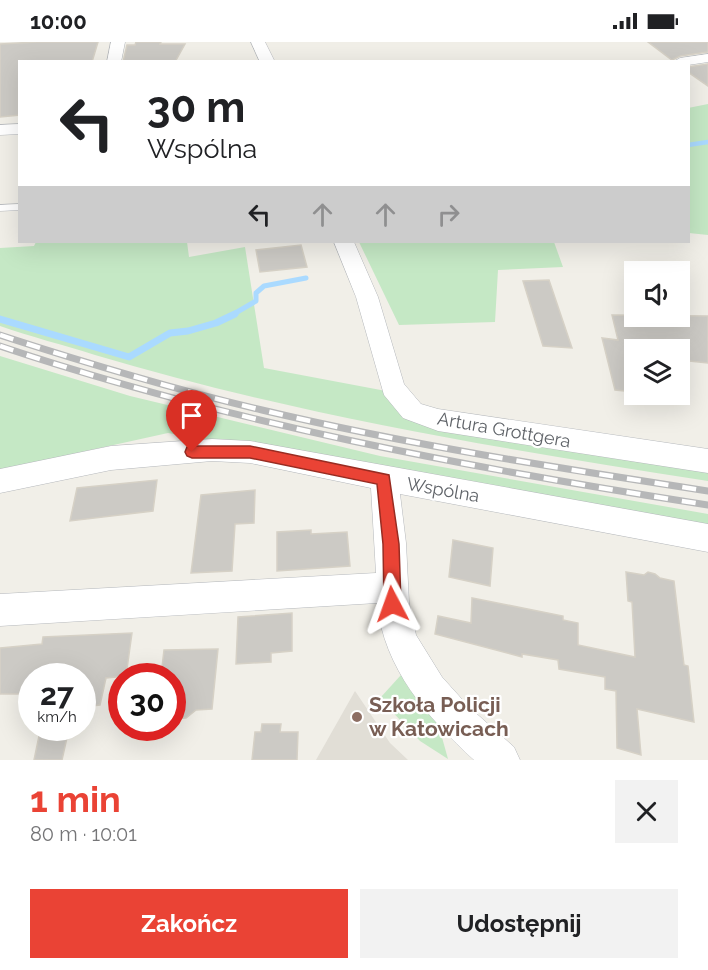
<!DOCTYPE html>
<html lang="pl">
<head>
<meta charset="utf-8">
<style>
  body { margin:0; font-family:Raleway,sans-serif; background:#f2f2f2; color:#202124; height:100vh; display:flex; flex-direction:column; font-size:22px; white-space:nowrap }
  * { box-sizing:border-box; margin:0 }
  p { font-size:20px; color:#757577 }
  .icon { flex:none; width:33px; height:33px; fill:none; stroke:currentColor; stroke-width:2; stroke-linecap:round; stroke-linejoin:round }
  .map { position:relative; height:718px; overflow:hidden }
  .sheet { display:flex; flex-direction:column; background:#fff; flex:1 }
  .sheet>* { flex:none }
  .banner { position:absolute; left:18px; top:18px; width:672px; height:183px; border-radius:0px; box-shadow:0 6px 24px #0002; background:#fff; color:#202124; overflow:hidden }
  .tools { position:absolute; left:624px; top:219px; display:grid; gap:12px }
  .tools a { display:grid; place-items:center; width:66px; height:66px; border-radius:0px; background:#fff; box-shadow:0 6px 24px #0002; font-size:30px }
  .speed { position:absolute; left:18px; top:621px; display:flex; gap:12px; font-size:30px; font-weight:700; text-align:center }
  .speed>* { display:grid; place-content:center; width:78px; height:78px; border-radius:50%; background:#fff; box-shadow:0 6px 24px #0002; line-height:1 }
  .speed small { font-size:15px; font-weight:400 }
  .speed .limit { border:9px solid #d22; background:#fff; color:#111 }
  .pin { position:absolute; display:grid; place-items:center; width:51px; height:51px; color:#fff; margin:-62px -26px; border-radius:50% 50% 50% 0; rotate:-45deg; box-shadow:0 0 6px #0007 }
  .pin .icon { rotate:45deg }
  .me { position:absolute; width:66px; margin:-33px; rotate:356deg; stroke-linejoin:round; filter:drop-shadow(0 0 4px #0008) }
  .turn { display:flex; align-items:center; gap:21px; height:126px; padding:0 30px; font-size:27px }
  .turn .icon { width:78px; height:78px; stroke-width:2.5 }
  .turn b { display:block; font-size:42px; line-height:51px }
  .lanes { display:flex; align-items:center; height:57px; padding:0 30px; background:#0003; justify-content:center; gap:30px; direction:ltr }
  .lanes .off { opacity:.35 }
  .round { display:grid; place-items:center; flex:none; width:63px; height:63px; border-radius:0px; background:#f2f2f2 }
  .summary { display:flex; align-items:center; justify-content:space-between; height:102px; padding:0 30px }
  h1 { font-size:36px; font-weight:700; line-height:45px; color:#ea4335 }
  .primary-button { display:flex; gap:12px; margin-top:auto; padding:12px 30px }
  .primary-button a { flex:1; height:69px; border-radius:0px; background:#ea4335; color:#fff; font-size:24px; font-weight:700; line-height:69px; text-align:center }
  .primary-button a+a { background:#f2f2f2; color:#202124 }
  .status { display:flex; justify-content:space-between; align-items:center; height:42px; padding:0 30px; background:#fff; direction:ltr }
  .status svg { height:16px; fill:currentColor }
  .map>svg:first-child { display:block }
  .education { fill:#e1ded6 }
  .green { fill:#c5e8c5 }
  .lines { fill:none; stroke-linecap:round; stroke-linejoin:round }
  .stream-far2 { stroke:#aadaff; stroke-width:4.5 }
  .stream-far1 { stroke:#aadaff; stroke-width:5 }
  .stream { stroke:#aadaff; stroke-width:7 }
  .building { fill:#cccac5; stroke:#d6d1c6; stroke-width:1.5 }
  .service-casing { stroke:#b5b8bc; stroke-width:1 }
  .minor-casing { stroke:#b5b8bc; stroke-width:1 }
  .service { fill:#fff; fill-rule:evenodd }
  .minor { fill:#fff; fill-rule:evenodd }
  .rail-casing { stroke:#b6b7b8; stroke-width:7 }
  .rail { stroke:#fff; stroke-width:4.5; stroke-dasharray:14; stroke-linecap:butt }
  .route { fill:#ea4335; stroke:#982c22; stroke-width:1.5 }
  .education-dot { fill:#8d6e63; stroke:#fff; stroke-width:2 }
  .labels { text-anchor:middle; stroke-width:4.5; stroke-linejoin:round; paint-order:stroke }
  .street-label { font-size:18px; fill:#5f6368; stroke:#fff }
  .near-education-label { font-size:21px; font-weight:bold; fill:#785e54; stroke:#fff; text-anchor:start }
</style>
</head>
<body>
<div class="status"><b>10:00</b><svg viewBox="0 0 49 12"><path d="M0 12V9h3v3zM5 12V6h3v6zM10 12V3h3v9zM15 12V0h3v12zM26 1h20v11H26zM47 4h2v5h-2z"/></svg></div>
<div class="map">
<svg width="708" height="718" viewBox="0 0 708 718">
  <rect width="100%" height="100%" fill="#f1efe8"/>
  <!-- education -->
  <polygon class="education" points="355,649 390,701 408,718 316,718"/>
  <!-- green -->
  <g class="green">
    <polygon points="708,62 708,193 689,191 688,66"/>
    <path d="M36,200H187L189,215L245,205L264,326L386,349L399,370L708,426V439C502,407 296,373 95,313C64,303 31,295 0,284V206L34,204Z"/>
    <polygon points="359,200 554,200 563,225 498,228 495,280 399,283"/>
    <polygon points="0,314 130,354 380,414 708,472 708,491 168,391 0,428"/>
    <polygon points="401,633 438,681 448,717 420,699 383,660 381,655"/>
  </g>
  <g class="lines">
    <!-- stream-far2 -->
    <polyline class="stream-far2" points="688,103 708,100"/>
    <!-- stream-far1 -->
    <polyline class="stream-far1" points="232,273 256,259 256,251 264,244 306,236"/>
    <!-- stream -->
    <polyline class="stream" points="0,277 129,315 170,291 188,289 216,281 235,272"/>
  </g>
  <!-- building -->
  <g class="building">
    <polygon points="36,0 98,0 92,20 20,20 20,73 0,75 0,2"/>
    <polygon points="136,0 161,0 160,2 185,2 175,20 123,20 127,3 135,3"/>
    <polygon points="648,0 708,0 708,10 680,14 672,18"/>
    <polygon points="708,22 708,44 688,30 688,25"/>
    <polygon points="301,203 307,225 260,230 256,208"/>
    <polygon points="549,238 572,306 543,304 523,239"/>
    <polygon points="612,273 708,274 708,321 680,318 680,308 634,308 634,350 615,348 602,296 618,298"/>
    <polygon points="157,438 153,469 70,479 77,446"/>
    <polygon points="255,448 254,481 235,482 232,529 191,531 201,453"/>
    <polygon points="311,488 311,492 347,490 350,524 277,529 277,490"/>
    <polygon points="453,498 493,506 490,544 449,535"/>
    <polygon points="626,530 644,533 648,530 655,532 660,536 674,539 684,623 688,624 694,680 637,667 641,713 617,706 616,649 605,647 605,635 559,627 558,618 522,612 522,615 435,592 438,574 471,581 472,556 563,574 563,578 578,581 578,603 635,615 632,560 628,559"/>
    <polygon points="292,571 292,609 271,611 271,620 236,622 238,575"/>
    <polygon points="132,591 126,634 106,636 100,663 82,665 82,634 32,634 32,652 0,652 0,606 42,602 43,595"/>
    <polygon points="218,607 212,667 196,668 186,676 172,677 172,634 161,634 164,608"/>
    <polygon points="262,682 281,682 280,690 298,690 297,718 252,718 255,690 261,690"/>
    <polygon points="68,691 62,718 34,718 39,694"/>
  </g>
  <g class="lines">
    <defs>
      <polygon id="service" points="20,162 20,168 0,169 0,163"/>
      <g id="minor">
        <polygon points="111,0 125,0 121,20 107,20"/>
        <polygon points="251,0 265,0 275,20 260,20"/>
        <polygon points="708,12 708,20 688,23 688,20 673,20 680,16"/>
        <polygon points="20,82 20,92 0,93 0,83"/>
        <polygon points="334,200 354,200 378,255 404,342 421,362 438,367 708,407 708,431 438,389 403,376 384,353 356,255"/>
        <path d="M212,397L250,399L708,482V510L400,452L406,501L409,561L416,593L442,635L469,665L514,705L520,718H474C427,675 384,627 377,561L0,584V552L376,531L371,446L250,421L212,419L111,428L0,451V427L111,404Z"/>
      </g>
    </defs>
    <!-- service casing -->
    <use href="#service" class="service-casing"/>
    <!-- minor casing -->
    <use href="#minor" class="minor-casing"/>
    <!-- service -->
    <use href="#service" class="service"/>
    <!-- minor -->
    <use href="#minor" class="minor"/>
    <defs>
      <g id="rail">
        <path d="M0,293C86,321 173,347 262,368C409,403 558,426 708,449"/>
        <path d="M0,304C229,381 469,426 708,463"/>
      </g>
    </defs>
    <!-- rail casing -->
    <use href="#rail" class="rail-casing"/>
    <!-- rail -->
    <use href="#rail" class="rail"/>
  </g>
  <!-- route -->
  <polygon class="route" points="192,404 250,404 389,433 399,502 401,562 398,568 392,571 386,568 384,562 383,502 377,442 250,416 192,416 187,414 185,410 187,405"/>
  <!-- markers -->
  <circle class="education-dot" cx="357" cy="675" r="6"/>
  <g class="labels">
    <!-- street labels -->
    <g class="street-label">
      <text transform="translate(504 388) rotate(10)" y="6">Artura Grottgera</text>
      <text transform="translate(443 448) rotate(10)" y="6">Wspólna</text>
    </g>
    <!-- near-education labels -->
    <g class="near-education-label">
      <text x="369" y="670">Szkoła Policji<tspan x="369" dy="24">w Katowicach</tspan></text>
    </g>
  </g>
</svg>
<div class="tools">
<a><svg class="icon" aria-label="sound" viewBox="0 0 24 24"><path d="M4 9h4l5-4v14l-5-4H4zM17 9q2 3 0 6"/></svg></a>
<a><svg class="icon" aria-label="layers" viewBox="0 0 24 24"><path d="M12 4l9 5-9 5-9-5zM3 14l9 5 9-5"/></svg></a>
</div>
<div class="speed"><div>27<small>km/h</small></div><div class="limit">30</div></div>
<div class="pin" style="left:192px;top:410px;background:#d93025"><svg class="icon" aria-label="arrive" viewBox="0 0 24 24"><path d="M6 21V4h12l-3 4 3 4H6"/></svg></div>
<svg class="me" style="left:392px;top:562px" viewBox="-20 -20 40 40"><path d="M0-17L14 15 0 8-14 15z" fill="#ea4335" stroke="#fff" stroke-width="4"/></svg>
<div class="banner">
<div class="turn"><svg class="icon" aria-label="left" viewBox="0 0 24 24"><path d="M17 20v-9H6M10 6l-5 5 5 5"/></svg><div><b>30 m</b>Wspólna</div></div>
<div class="lanes"><svg class="icon" aria-label="left" viewBox="0 0 24 24"><path d="M17 20v-9H6M10 6l-5 5 5 5"/></svg><svg class="icon off" aria-label="ahead" viewBox="0 0 24 24"><path d="M12 20V5M6 11l6-6 6 6"/></svg><svg class="icon off" aria-label="ahead" viewBox="0 0 24 24"><path d="M12 20V5M6 11l6-6 6 6"/></svg><svg class="icon off" aria-label="right" viewBox="0 0 24 24"><path d="M7 20v-9h11M14 6l5 5-5 5"/></svg></div>
</div>
</div>
<section class="sheet">
<div class="summary"><div><h1>1 min</h1><p>80 m · 10:01</p></div><a class="round"><svg class="icon" aria-label="close" viewBox="0 0 24 24"><path d="M6 6l12 12M18 6L6 18"/></svg></a></div>
<div class="primary-button"><a>Zakończ</a><a>Udostępnij</a></div>
</section>
</body>
</html>
